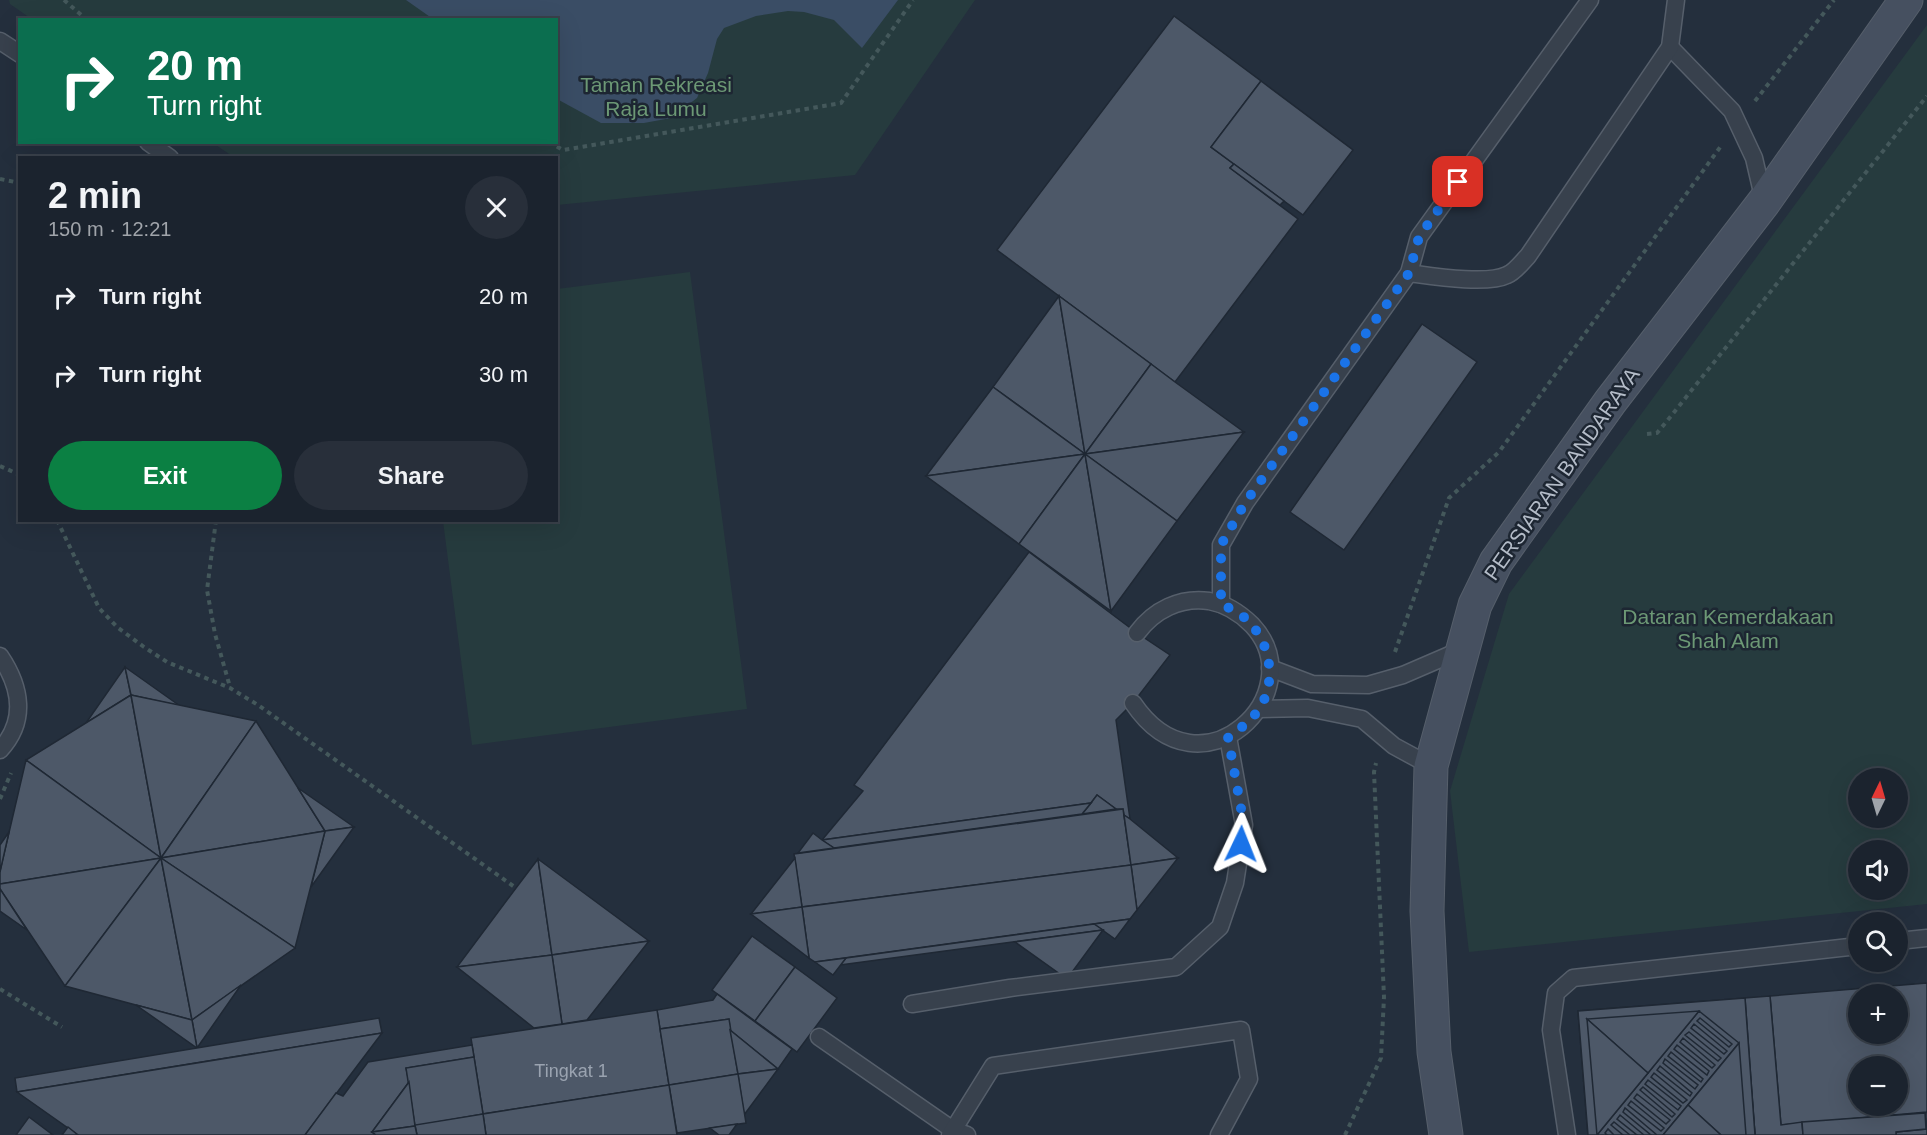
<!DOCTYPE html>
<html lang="en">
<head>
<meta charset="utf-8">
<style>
  body { margin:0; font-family:Arial,sans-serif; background:#282f3a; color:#f1f3f6; height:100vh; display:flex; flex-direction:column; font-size:22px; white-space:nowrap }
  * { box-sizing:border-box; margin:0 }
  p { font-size:20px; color:#a0a4aa }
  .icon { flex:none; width:33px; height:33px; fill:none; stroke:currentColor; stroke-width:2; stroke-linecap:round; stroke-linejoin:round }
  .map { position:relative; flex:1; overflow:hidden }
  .drawer { position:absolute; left:18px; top:156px; width:540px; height:366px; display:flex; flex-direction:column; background:#1b232e; border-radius:0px; box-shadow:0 6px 24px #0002,0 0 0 2px #39404a }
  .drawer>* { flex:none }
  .hud { position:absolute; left:18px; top:18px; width:540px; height:126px; border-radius:0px; box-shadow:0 6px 24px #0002,0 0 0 2px #39404a; background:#0b6e4f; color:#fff; overflow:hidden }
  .needle { width:39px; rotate:5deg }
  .fabs { position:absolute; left:1848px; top:768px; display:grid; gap:12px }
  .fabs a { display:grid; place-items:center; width:60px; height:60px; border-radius:50%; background:#1b232e; box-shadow:0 6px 24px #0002,0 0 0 2px #39404a; font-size:30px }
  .pin { position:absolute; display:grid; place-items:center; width:51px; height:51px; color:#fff; margin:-26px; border-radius:12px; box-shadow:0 3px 9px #0006 }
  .me { position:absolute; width:66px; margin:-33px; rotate:2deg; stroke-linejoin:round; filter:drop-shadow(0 0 4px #0008) }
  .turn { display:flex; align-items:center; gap:21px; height:126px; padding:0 30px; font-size:27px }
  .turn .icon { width:78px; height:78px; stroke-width:2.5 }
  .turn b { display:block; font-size:42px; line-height:51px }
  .round { display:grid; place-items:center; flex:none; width:63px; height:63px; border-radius:32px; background:#282f3a }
  .overview { display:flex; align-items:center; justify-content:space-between; height:102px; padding:0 30px }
  h1 { font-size:36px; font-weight:800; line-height:45px }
  .primary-button { display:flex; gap:12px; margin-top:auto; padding:12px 30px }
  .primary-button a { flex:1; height:69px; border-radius:36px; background:#0b8043; color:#fff; font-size:24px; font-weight:800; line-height:69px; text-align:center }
  .primary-button a+a { background:#282f3a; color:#f1f3f6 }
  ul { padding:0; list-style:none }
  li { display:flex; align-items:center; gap:18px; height:78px; padding:0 30px }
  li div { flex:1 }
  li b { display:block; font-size:22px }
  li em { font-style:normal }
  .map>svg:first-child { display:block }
  .green { fill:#263b3e; fill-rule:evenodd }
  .water { fill:#3a4d65 }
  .building { fill:#4d5868; stroke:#1f2834; stroke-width:1.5; fill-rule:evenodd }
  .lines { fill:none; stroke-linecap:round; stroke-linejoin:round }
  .lane-casing { stroke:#565f6b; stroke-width:19 }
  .secondary-casing { stroke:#565f6b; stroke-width:35 }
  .path { stroke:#44585b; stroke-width:4; stroke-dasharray:4.5 4.5; stroke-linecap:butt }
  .lane { stroke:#38414d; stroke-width:16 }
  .secondary { stroke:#465060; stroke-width:33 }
  .route { stroke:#1a73e8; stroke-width:10; stroke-dasharray:0 18 }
  .labels { text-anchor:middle; stroke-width:5; stroke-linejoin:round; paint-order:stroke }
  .number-label { font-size:18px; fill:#9aa3b0 }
  .park-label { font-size:21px; fill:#6c9875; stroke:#1d2632 }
  .street-label { font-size:21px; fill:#b4bcc8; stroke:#1d2632 }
</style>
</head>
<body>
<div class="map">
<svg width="1927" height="1135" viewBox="0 0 1927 1135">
  <rect width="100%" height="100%" fill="#242f3d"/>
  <!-- green -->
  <g class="green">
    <polygon points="9,0 975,0 855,175 557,205 556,158 235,158 213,143 556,142 556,20 33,20 10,4"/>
    <path d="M1927,25V904L1469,952L1450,791L1509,594ZM1858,778H1898V818H1858ZM1858,850H1898V890H1858Z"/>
    <polygon points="690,272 747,709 472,745 443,521 556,520 557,289"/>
  </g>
  <!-- water -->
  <polygon class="water" points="406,0 898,0 862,48 834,20 804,12 788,11 756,16 724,28 717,39 708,73 697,98 671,118 644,123 601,123 557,99 556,20 433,19"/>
  <!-- building -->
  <g class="building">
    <polygon points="1174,16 1261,81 1211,147 1234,164 1230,168 1298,219 1175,382 997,250"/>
    <polygon points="1261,81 1353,150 1303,215 1211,147"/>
    <polygon points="1234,164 1284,201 1280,205 1230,168"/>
    <polygon points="1059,296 1085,454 993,387"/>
    <polygon points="1059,296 1151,364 1085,454"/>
    <polygon points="1422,324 1477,362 1344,550 1290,512"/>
    <polygon points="1151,364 1175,382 1244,432 1085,454"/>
    <polygon points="993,387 1085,454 926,476"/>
    <polygon points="1244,432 1177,521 1085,454"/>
    <polygon points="1085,454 1019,544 926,476"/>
    <polygon points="1085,454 1111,611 1019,544"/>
    <polygon points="1085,454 1177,521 1111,611"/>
    <polygon points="1029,552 1137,633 1170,655 1133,703 1116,720 1130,819 1124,815 1123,809 1116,809 1097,795 1091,803 822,840 863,791 854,785"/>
    <polygon points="125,667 131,695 86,723"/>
    <polygon points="125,667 180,706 131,695"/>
    <polygon points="131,695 161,858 26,760"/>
    <polygon points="131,695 256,721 161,858"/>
    <polygon points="256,721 325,831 161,858"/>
    <polygon points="26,760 161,858 0,884 0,871"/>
    <polygon points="298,788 354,827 325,831"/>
    <polygon points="1097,795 1116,809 1082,814 1091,803"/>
    <polygon points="1091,803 1082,814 834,848 822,840"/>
    <polygon points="1123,809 1131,865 802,907 794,854"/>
    <polygon points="1124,815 1130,819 1178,858 1131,865"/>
    <polygon points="354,827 311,887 325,831"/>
    <polygon points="325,831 295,948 161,858"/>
    <polygon points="9,832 0,872 0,845"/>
    <polygon points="813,833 822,840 834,848 798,853"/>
    <polygon points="161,858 65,986 0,889 0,884"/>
    <polygon points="161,858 192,1020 65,986"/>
    <polygon points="161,858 295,948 192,1020"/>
    <polygon points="795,858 802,907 751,914"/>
    <polygon points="1178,858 1137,910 1131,865"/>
    <polygon points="538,859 552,955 457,967 516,888"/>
    <polygon points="538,859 649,941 552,955"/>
    <polygon points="1131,865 1137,910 1130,919 815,962 809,958 802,907"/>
    <polygon points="0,889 27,930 0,911"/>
    <polygon points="802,907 809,958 751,914"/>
    <polygon points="1130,919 1115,939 1094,924"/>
    <polygon points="1094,924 1103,930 840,965 846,958"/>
    <polygon points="1103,930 1067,979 1015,942"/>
    <polygon points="752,936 795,967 755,1021 712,990"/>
    <polygon points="649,941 587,1020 562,1024 552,955"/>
    <polygon points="552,955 562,1024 534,1028 457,967"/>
    <polygon points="846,958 833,975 815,962"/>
    <polygon points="795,967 837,998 797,1052 755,1021"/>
    <path d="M1927,983V1112L1781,1125L1770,996ZM1858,994H1898V1034H1858ZM1858,1066H1898V1106H1858Z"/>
    <polygon points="241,985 197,1048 192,1020"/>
    <polygon points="717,994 792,1049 778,1069 730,1030 729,1019 660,1029 657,1010 713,1000"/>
    <polygon points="1770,996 1781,1125 1802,1122 1803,1135 1755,1135 1744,998"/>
    <polygon points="1745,998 1755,1135 1588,1135 1578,1011"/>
    <polygon points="1745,998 1755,1135 1588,1135 1578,1011"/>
    <polygon points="136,1005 192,1020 197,1048"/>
    <polygon points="657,1010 669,1085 483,1114 471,1038"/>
    <path d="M1699,1011L1739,1043L1663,1135H1657L1625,1108L1623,1112L1651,1135H1644L1620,1115L1617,1119L1637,1135H1630L1614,1122L1611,1125L1623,1135H1614L1608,1129L1605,1133L1607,1135H1597ZM1700,1018L1732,1044L1729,1047L1697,1021ZM1694,1024L1727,1051L1724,1054L1691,1028ZM1689,1032L1721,1058L1718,1061L1685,1035ZM1683,1038L1715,1065L1712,1068L1680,1042ZM1677,1045L1709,1071L1707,1075L1674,1049ZM1671,1052L1703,1079L1701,1082L1668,1056ZM1665,1059L1698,1085L1695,1089L1663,1063ZM1660,1066L1692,1093L1690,1096L1657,1070ZM1654,1073L1687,1100L1683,1103L1651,1077ZM1648,1080L1681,1106L1678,1110L1645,1084ZM1643,1087L1675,1114L1672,1117L1640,1090ZM1637,1094L1670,1120L1666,1124L1634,1098ZM1631,1101L1664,1128L1661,1131L1628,1105Z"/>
    <polygon points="1699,1011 1648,1073 1587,1019"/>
    <polygon points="379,1018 382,1033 17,1092 15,1078"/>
    <polygon points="729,1019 738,1074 669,1085 660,1029"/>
    <polygon points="1587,1019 1648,1073 1597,1135"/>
    <polygon points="730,1030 778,1069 738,1074"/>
    <polygon points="382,1033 305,1135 78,1135 17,1092"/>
    <polygon points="1739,1043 1746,1135 1721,1135 1688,1105"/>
    <polygon points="472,1045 474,1057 406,1068 409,1082 372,1132 376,1135 305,1135 336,1093 343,1096 368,1062"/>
    <polygon points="474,1057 483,1114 415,1126 406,1068"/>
    <polygon points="778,1069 744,1115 738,1074"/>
    <polygon points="738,1074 746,1123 677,1133 669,1085"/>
    <polygon points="409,1082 415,1126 372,1132"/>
    <polygon points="669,1085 677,1135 486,1135 483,1114"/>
    <polygon points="1688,1105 1721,1135 1663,1135"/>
    <polygon points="1927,1112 1927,1135 1896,1135 1896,1132 1926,1129 1925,1113"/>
    <polygon points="1925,1113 1926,1129 1896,1132 1896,1135 1803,1135 1802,1122"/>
    <polygon points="483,1114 486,1135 417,1135 415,1125"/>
    <polygon points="29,1117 53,1135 16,1135"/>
    <polygon points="737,1124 729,1135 719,1135 710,1128"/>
    <polygon points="415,1126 417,1135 376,1135 372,1132"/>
    <polygon points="68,1127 78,1135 62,1135"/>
  </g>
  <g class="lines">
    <defs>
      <g id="lane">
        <polyline points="0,41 20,54"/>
        <polyline points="1670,47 1732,111 1754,158 1764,201"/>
        <polyline points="148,142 170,158"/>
        <path d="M1409,273C1432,276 1487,285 1507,275C1515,272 1522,262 1528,256L1670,47L1676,0"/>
        <polyline points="1221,604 1221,545 1245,503 1409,273 1419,237 1590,0"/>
        <path d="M0,656C21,687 27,721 0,750"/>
        <polyline points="1270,668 1312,684 1368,685 1403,675 1461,650"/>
        <path d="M1133,703C1201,804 1315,692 1252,625C1240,613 1226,604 1209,601C1180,597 1154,610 1137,633"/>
        <polyline points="1259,709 1308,708 1362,719 1394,746 1431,766"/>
        <polyline points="1898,941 1927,938"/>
        <polyline points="912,1004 1010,988 1176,967 1220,927 1235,883 1244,825 1228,737"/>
        <polyline points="819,1037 953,1130 967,1135"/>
        <polyline points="950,1135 993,1066 1241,1030 1249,1079 1219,1135"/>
        <polyline points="1567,1135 1551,1030 1556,993 1573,978 1858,946"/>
      </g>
      <polyline id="secondary" points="1446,1135 1434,1052 1427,911 1431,766 1475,605 1496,562 1610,402 1764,202 1906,0"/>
    </defs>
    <!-- lane casing -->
    <use href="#lane" class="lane-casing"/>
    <!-- secondary casing -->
    <use href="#secondary" class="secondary-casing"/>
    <!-- path -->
    <g class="path">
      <polyline points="64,0 87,20"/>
      <polyline points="1755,101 1834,0"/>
      <polyline points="549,142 563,150 841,103 913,0"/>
      <polyline points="0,179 20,183"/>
      <polyline points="1647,434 1657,433 1667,421 1927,96"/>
      <polyline points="0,466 20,475"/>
      <polyline points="57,520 99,608 117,627 144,647 167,662 230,688 258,705 516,888"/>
      <polyline points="216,520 207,590 215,634 230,687"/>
      <polyline points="1395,652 1449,498 1499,452 1721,146"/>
      <polyline points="0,799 11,773"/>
      <polyline points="0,989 62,1027"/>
      <polyline points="1345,1135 1381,1058 1384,997 1374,772 1376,763"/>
    </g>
    <!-- lane -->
    <use href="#lane" class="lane"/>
    <!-- secondary -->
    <use href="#secondary" class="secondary"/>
  </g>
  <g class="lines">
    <!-- route -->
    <path class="route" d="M1241,844L1244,825L1228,737C1240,729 1251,721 1259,709C1278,681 1270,640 1245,618C1238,612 1229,608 1221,604V545L1245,503L1409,273L1419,237L1458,182"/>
  </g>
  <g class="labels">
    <!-- number labels -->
    <g class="number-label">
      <text x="571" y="1077">Tingkat 1</text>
    </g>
    <!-- park labels -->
    <g class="park-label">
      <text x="656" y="92">Taman Rekreasi<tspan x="656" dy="24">Raja Lumu</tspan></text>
      <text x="1728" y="624">Dataran Kemerdakaan<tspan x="1728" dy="24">Shah Alam</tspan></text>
    </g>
    <!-- street labels -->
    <g class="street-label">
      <text transform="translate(1562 474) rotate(-55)" y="7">PERSIARAN BANDARAYA</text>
    </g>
  </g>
</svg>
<div class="fabs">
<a><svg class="needle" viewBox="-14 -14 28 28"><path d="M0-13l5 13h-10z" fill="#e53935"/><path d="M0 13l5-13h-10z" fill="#a0a4aa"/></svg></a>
<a><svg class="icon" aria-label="sound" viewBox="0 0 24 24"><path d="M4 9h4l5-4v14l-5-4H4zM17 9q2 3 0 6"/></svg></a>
<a><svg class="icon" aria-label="search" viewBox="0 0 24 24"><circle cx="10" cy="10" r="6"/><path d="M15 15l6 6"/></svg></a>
<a>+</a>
<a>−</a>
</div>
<div class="pin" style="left:1458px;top:182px;background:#d93025"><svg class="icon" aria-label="arrive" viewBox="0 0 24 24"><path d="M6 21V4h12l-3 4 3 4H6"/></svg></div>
<svg class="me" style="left:1241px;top:844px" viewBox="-20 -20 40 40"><path d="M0-17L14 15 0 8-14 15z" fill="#1a73e8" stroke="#fff" stroke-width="4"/></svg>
<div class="hud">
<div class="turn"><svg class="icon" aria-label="right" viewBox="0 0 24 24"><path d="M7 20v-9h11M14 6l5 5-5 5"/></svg><div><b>20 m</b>Turn right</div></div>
</div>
<section class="drawer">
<div class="overview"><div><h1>2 min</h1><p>150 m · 12:21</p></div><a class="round"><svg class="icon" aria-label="close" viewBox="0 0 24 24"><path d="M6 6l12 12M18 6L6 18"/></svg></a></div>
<ul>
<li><svg class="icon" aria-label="right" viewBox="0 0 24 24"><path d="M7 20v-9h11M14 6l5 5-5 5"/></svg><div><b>Turn right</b></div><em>20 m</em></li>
<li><svg class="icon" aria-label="right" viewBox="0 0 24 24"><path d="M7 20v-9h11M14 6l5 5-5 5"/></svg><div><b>Turn right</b></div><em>30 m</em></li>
</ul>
<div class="primary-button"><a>Exit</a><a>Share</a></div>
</section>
</div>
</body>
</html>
